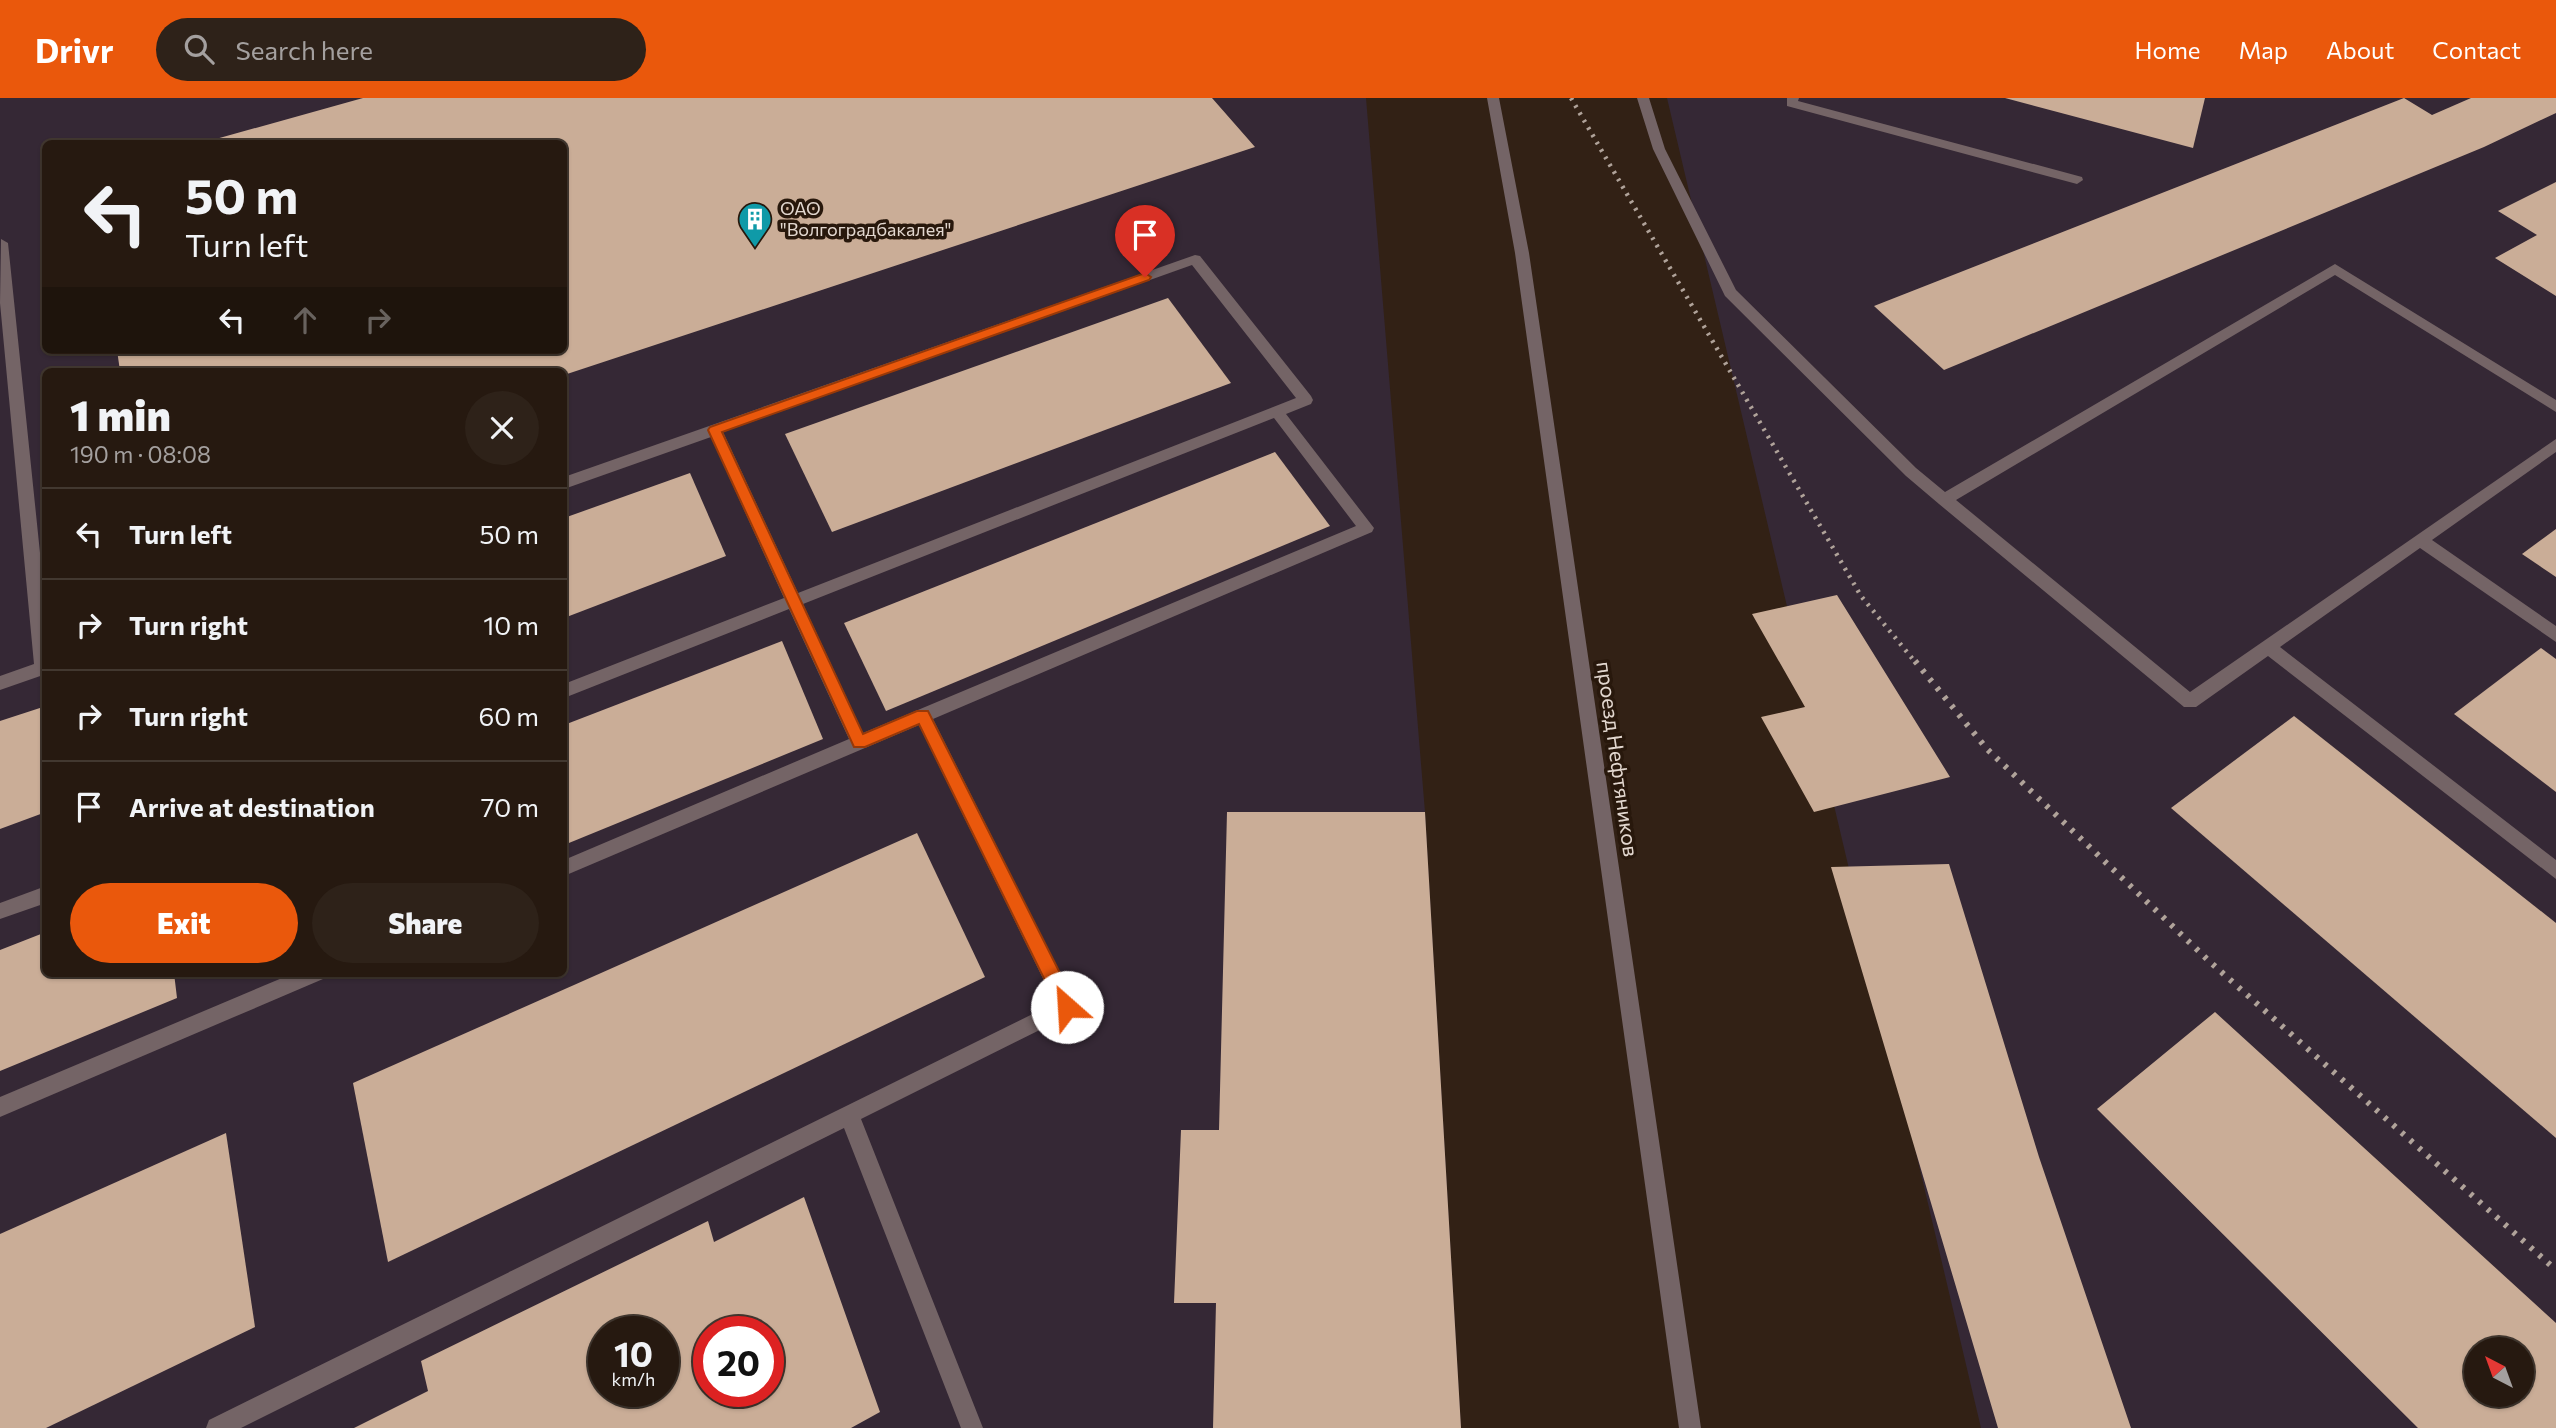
<!DOCTYPE html>
<html lang="en">
<head>
<meta charset="utf-8">
<style>
  body { margin:0; font-family:Commissioner,sans-serif; background:#2e2219; color:#f1f3f6; height:100vh; display:flex; flex-direction:column; font-size:26px; white-space:nowrap }
  * { box-sizing:border-box; margin:0 }
  p { font-size:23px; color:#a4a09f }
  .icon { flex:none; width:38px; height:38px; fill:none; stroke:currentColor; stroke-width:2; stroke-linecap:round; stroke-linejoin:round }
  .map { position:relative; flex:1; overflow:hidden }
  .details { position:absolute; left:42px; top:270px; width:525px; height:609px; display:flex; flex-direction:column; background:#261910; border-radius:10px; box-shadow:0 2px 5px #0004,0 0 0 2px #423830 }
  .details>* { flex:none }
  .banner { position:absolute; left:42px; top:42px; width:525px; height:214px; border-radius:10px; box-shadow:0 2px 5px #0004,0 0 0 2px #423830; background:#261910; color:#f1f3f6; overflow:hidden }
  .needle { width:46px; rotate:319deg }
  .fabs { position:absolute; left:2464px; top:1239px; display:grid; gap:14px }
  .fabs a { display:grid; place-items:center; width:70px; height:70px; border-radius:50%; background:#261910; box-shadow:0 2px 5px #0004,0 0 0 2px #423830; font-size:35px }
  .speed { position:absolute; left:588px; top:1218px; display:flex; gap:14px; font-size:35px; font-weight:700; text-align:center }
  .speed>* { display:grid; place-content:center; width:91px; height:91px; border-radius:50%; background:#261910; box-shadow:0 2px 5px #0004,0 0 0 2px #423830; line-height:1 }
  .speed small { font-size:18px; font-weight:400 }
  .speed .limit { border:10px solid #d22; background:#fff; color:#111 }
  .pin { position:absolute; display:grid; place-items:center; width:60px; height:60px; color:#fff; margin:-72px -30px; border-radius:50% 50% 50% 0; rotate:-45deg; box-shadow:0 0 7px #0007 }
  .pin .icon { rotate:45deg }
  .me { position:absolute; width:77px; margin:-38px; rotate:334deg; stroke-linejoin:round; filter:drop-shadow(0 0 5px #0008) }
  .turn { display:flex; align-items:center; gap:24px; height:147px; padding:0 28px; font-size:32px }
  .turn .icon { width:91px; height:91px; stroke-width:2.5 }
  .turn b { display:block; font-size:49px; line-height:60px }
  .lanes { display:flex; align-items:center; height:66px; padding:0 28px; background:#0003; justify-content:center; gap:35px; direction:ltr }
  .lanes .off { opacity:.35 }
  .round { display:grid; place-items:center; flex:none; width:74px; height:74px; border-radius:37px; background:#2e2219 }
  .summary { display:flex; align-items:center; justify-content:space-between; height:119px; padding:0 28px }
  h1 { font-size:42px; font-weight:800; line-height:52px }
  .action { display:flex; gap:14px; margin-top:auto; padding:14px 28px }
  .action a { flex:1; height:80px; border-radius:42px; background:#ea580c; color:#fff; font-size:28px; font-weight:800; line-height:80px; text-align:center }
  .action a+a { background:#2e2219; color:#f1f3f6 }
  ul { padding:0; list-style:none }
  li { display:flex; align-items:center; gap:21px; height:91px; padding:0 28px; border-top:2px solid #423830 }
  li div { flex:1 }
  li b { display:block; font-size:26px }
  li em { font-style:normal }
  header { display:flex; align-items:center; gap:42px; box-sizing:border-box; height:98px; padding:0 35px; background:#ea580c; color:#fff }
  header strong { font-size:33px }
  nav { display:flex; gap:38px; margin-inline-start:auto; font-size:24px }
  .search { width:490px; height:63px; background:#2e2219; display:flex; align-items:center; gap:18px; box-sizing:border-box; padding:0 24px; border-radius:38px; color:#a4a09f; font-size:26px }
  .map>svg:first-child { display:block }
  .industrial { fill:#352835; fill-rule:evenodd }
  .building { fill:#caad97; fill-rule:evenodd }
  .lines { fill:none; stroke-linecap:round; stroke-linejoin:round }
  .minor { fill:#746466; fill-rule:evenodd }
  .rail-far1 { stroke:#b0a39a; stroke-width:4.5; stroke-dasharray:2.5 6; stroke-linecap:butt }
  .rail { stroke:#b0a39a; stroke-width:6; stroke-dasharray:3.5 8; stroke-linecap:butt }
  .route { fill:#ea580c; stroke:#983908; stroke-width:2 }
  .labels { text-anchor:middle; stroke-width:7; stroke-linejoin:round; paint-order:stroke }
  .far-poi-label { font-size:18px; fill:#e2d7cf; stroke:#28180c; text-anchor:start }
  .street-label { font-size:21px; fill:#e2d7cf; stroke:#28180c }
</style>
</head>
<body>
<header>
<strong>Drivr</strong>
<div class="search"><svg class="icon" aria-label="search" viewBox="0 0 24 24"><circle cx="10" cy="10" r="6"/><path d="M15 15l6 6"/></svg>Search here</div>
<nav><a>Home</a><a>Map</a><a>About</a><a>Contact</a></nav>
</header>
<div class="map">
<svg width="2556" height="1330" viewBox="0 0 2556 1330">
  <rect width="100%" height="100%" fill="#322115"/>
  <!-- industrial -->
  <g class="industrial">
    <path d="M0,0H1366L1425,714L1461,1330H0ZM46,46H564V252H46ZM46,273H564V875H46ZM604,1234H663V1293H604ZM709,1234H768V1293H709Z"/>
    <path d="M1667,0H2556V1330H1981ZM2476,1251H2522V1297H2476Z"/>
  </g>
  <!-- building -->
  <g class="building">
    <polygon points="363,0 1212,0 1255,49 564,277 564,273 120,273 117,252 564,252 564,46 198,46"/>
    <polygon points="2005,0 2205,0 2193,50"/>
    <polygon points="2404,0 2432,17 2471,0 2556,0 2556,15 2484,49 1944,272 1874,208"/>
    <polygon points="2556,84 2556,198 2495,160 2537,137 2498,113"/>
    <polygon points="1168,200 1231,285 832,434 785,336"/>
    <polygon points="1275,354 1330,428 886,613 844,525"/>
    <polygon points="690,375 726,458 564,520 564,420"/>
    <polygon points="2556,431 2556,479 2522,456"/>
    <polygon points="1837,497 1950,679 1814,714 1761,619 1805,609 1752,516"/>
    <polygon points="782,543 823,641 564,747 564,627"/>
    <polygon points="2541,550 2556,561 2556,694 2454,616"/>
    <polygon points="46,608 46,714 0,731 0,623"/>
    <polygon points="2294,618 2556,825 2556,1040 2171,710"/>
    <polygon points="1227,714 1425,714 1461,1330 1213,1330 1216,1205 1174,1205 1181,1032 1219,1032"/>
    <polygon points="917,735 985,879 388,1164 353,985"/>
    <polygon points="1949,766 2039,1059 2131,1330 1998,1330 1831,769"/>
    <polygon points="46,834 46,875 174,875 177,900 0,973 0,852"/>
    <path d="M2215,914L2556,1225V1330H2418L2097,1011ZM2476,1251H2522V1297H2476Z"/>
    <polygon points="226,1035 255,1229 46,1330 0,1330 0,1136"/>
    <path d="M804,1099L880,1314L851,1330H354L428,1293L421,1263L708,1123L714,1144ZM604,1234H663V1293H604ZM709,1234H768V1293H709Z"/>
  </g>
  <g class="lines">
    <!-- minor -->
    <g class="minor">
      <polygon points="1487,0 1499,0 1529,155 1701,1330 1679,1330 1515,155"/>
      <polygon points="1637,0 1649,0 1665,51 1736,192 1916,370 1945,394 2335,166 2556,302 2556,314 2335,177 1956,402 2190,594 2556,341 2556,354 2432,442 2556,528 2556,544 2420,450 2280,549 2556,762 2556,781 2268,558 2196,609 2184,609 1939,406 1906,378 1725,198 1653,51"/>
      <polygon points="1787,0 1799,0 1798,3 2082,79 2083,82 2077,86 1787,8"/>
      <polygon points="1,141 8,145 46,513 46,576 0,592 0,578 34,566 0,205"/>
      <path d="M1195,157L1200,158L1311,298L1313,302L1311,306L1286,316L1374,430L1372,434L933,621L1077,909L1074,915L861,1021L983,1330H961L844,1030L241,1330H206L209,1322L1055,905L919,627L564,778V762L849,641L789,511L564,600V586L784,500L711,339L564,391V379ZM1192,167L1296,300L798,495L723,334ZM1274,320L1356,428L863,635L803,506Z"/>
      <polygon points="46,788 46,805 0,821 0,805"/>
      <polygon points="294,875 326,875 323,881 0,1019 0,999"/>
    </g>
    <!-- rail-far1 -->
    <polyline class="rail-far1" points="1571,0 1861,498 1916,565"/>
    <!-- rail -->
    <polyline class="rail" points="1915,563 1987,651 2209,863 2556,1172"/>
  </g>
  <!-- route -->
  <polygon class="route" points="1145,175 1151,179 1149,182 722,334 863,636 917,613 928,613 1074,903 1076,909 1074,915 1067,918 1061,915 919,626 865,649 854,649 708,332 710,329"/>
  <!-- icons -->
  <defs>
    <symbol id="building-pin" viewBox="-11 -11 22 30"><path d="M0 17L-7.5 6A9.5 9.5 0 1 1 7.5 6Z" fill="#0f9aa8" stroke="#28180c"/><path d="M-4-6H4V6H1V3H-1V6H-4ZM-2.5-4.3h1.7v1.8h-1.7ZM.8-4.3h1.7v1.8H.8ZM-2.5-1h1.7V.8h-1.7ZM.8-1h1.7V.8H.8Z" fill="#fff"/></symbol>
  </defs>
  <g fill-rule="evenodd">
    <use href="#building-pin" x="736" y="102" width="38" height="52"/>
  </g>
  <g class="labels">
    <!-- far-poi labels -->
    <g class="far-poi-label">
      <text x="780" y="117">ОАО<tspan x="780" dy="21">"Волгоградбакалея"</tspan></text>
    </g>
    <!-- street labels -->
    <g class="street-label">
      <text transform="translate(1617 661) rotate(82)" y="7">проезд Нефтяников</text>
    </g>
  </g>
</svg>
<div class="fabs">
<a><svg class="needle" viewBox="-14 -14 28 28"><path d="M0-13l5 13h-10z" fill="#e53935"/><path d="M0 13l5-13h-10z" fill="#a4a09f"/></svg></a>
</div>
<div class="speed"><div>10<small>km/h</small></div><div class="limit">20</div></div>
<div class="pin" style="left:1145px;top:179px;background:#d93025"><svg class="icon" aria-label="arrive" viewBox="0 0 24 24"><path d="M6 21V4h12l-3 4 3 4H6"/></svg></div>
<svg class="me" style="left:1067px;top:909px" viewBox="-20 -20 40 40"><circle r="19" fill="#fff"/><path d="M0-13L10 11 0 6-10 11z" fill="#ea580c"/></svg>
<div class="banner">
<div class="turn"><svg class="icon" aria-label="left" viewBox="0 0 24 24"><path d="M17 20v-9H6M10 6l-5 5 5 5"/></svg><div><b>50 m</b>Turn left</div></div>
<div class="lanes"><svg class="icon" aria-label="left" viewBox="0 0 24 24"><path d="M17 20v-9H6M10 6l-5 5 5 5"/></svg><svg class="icon off" aria-label="ahead" viewBox="0 0 24 24"><path d="M12 20V5M6 11l6-6 6 6"/></svg><svg class="icon off" aria-label="right" viewBox="0 0 24 24"><path d="M7 20v-9h11M14 6l5 5-5 5"/></svg></div>
</div>
<section class="details">
<div class="summary"><div><h1>1 min</h1><p>190 m · 08:08</p></div><a class="round"><svg class="icon" aria-label="close" viewBox="0 0 24 24"><path d="M6 6l12 12M18 6L6 18"/></svg></a></div>
<ul>
<li><svg class="icon" aria-label="left" viewBox="0 0 24 24"><path d="M17 20v-9H6M10 6l-5 5 5 5"/></svg><div><b>Turn left</b></div><em>50 m</em></li>
<li><svg class="icon" aria-label="right" viewBox="0 0 24 24"><path d="M7 20v-9h11M14 6l5 5-5 5"/></svg><div><b>Turn right</b></div><em>10 m</em></li>
<li><svg class="icon" aria-label="right" viewBox="0 0 24 24"><path d="M7 20v-9h11M14 6l5 5-5 5"/></svg><div><b>Turn right</b></div><em>60 m</em></li>
<li><svg class="icon" aria-label="arrive" viewBox="0 0 24 24"><path d="M6 21V4h12l-3 4 3 4H6"/></svg><div><b>Arrive at destination</b></div><em>70 m</em></li>
</ul>
<div class="action"><a>Exit</a><a>Share</a></div>
</section>
</div>
</body>
</html>
